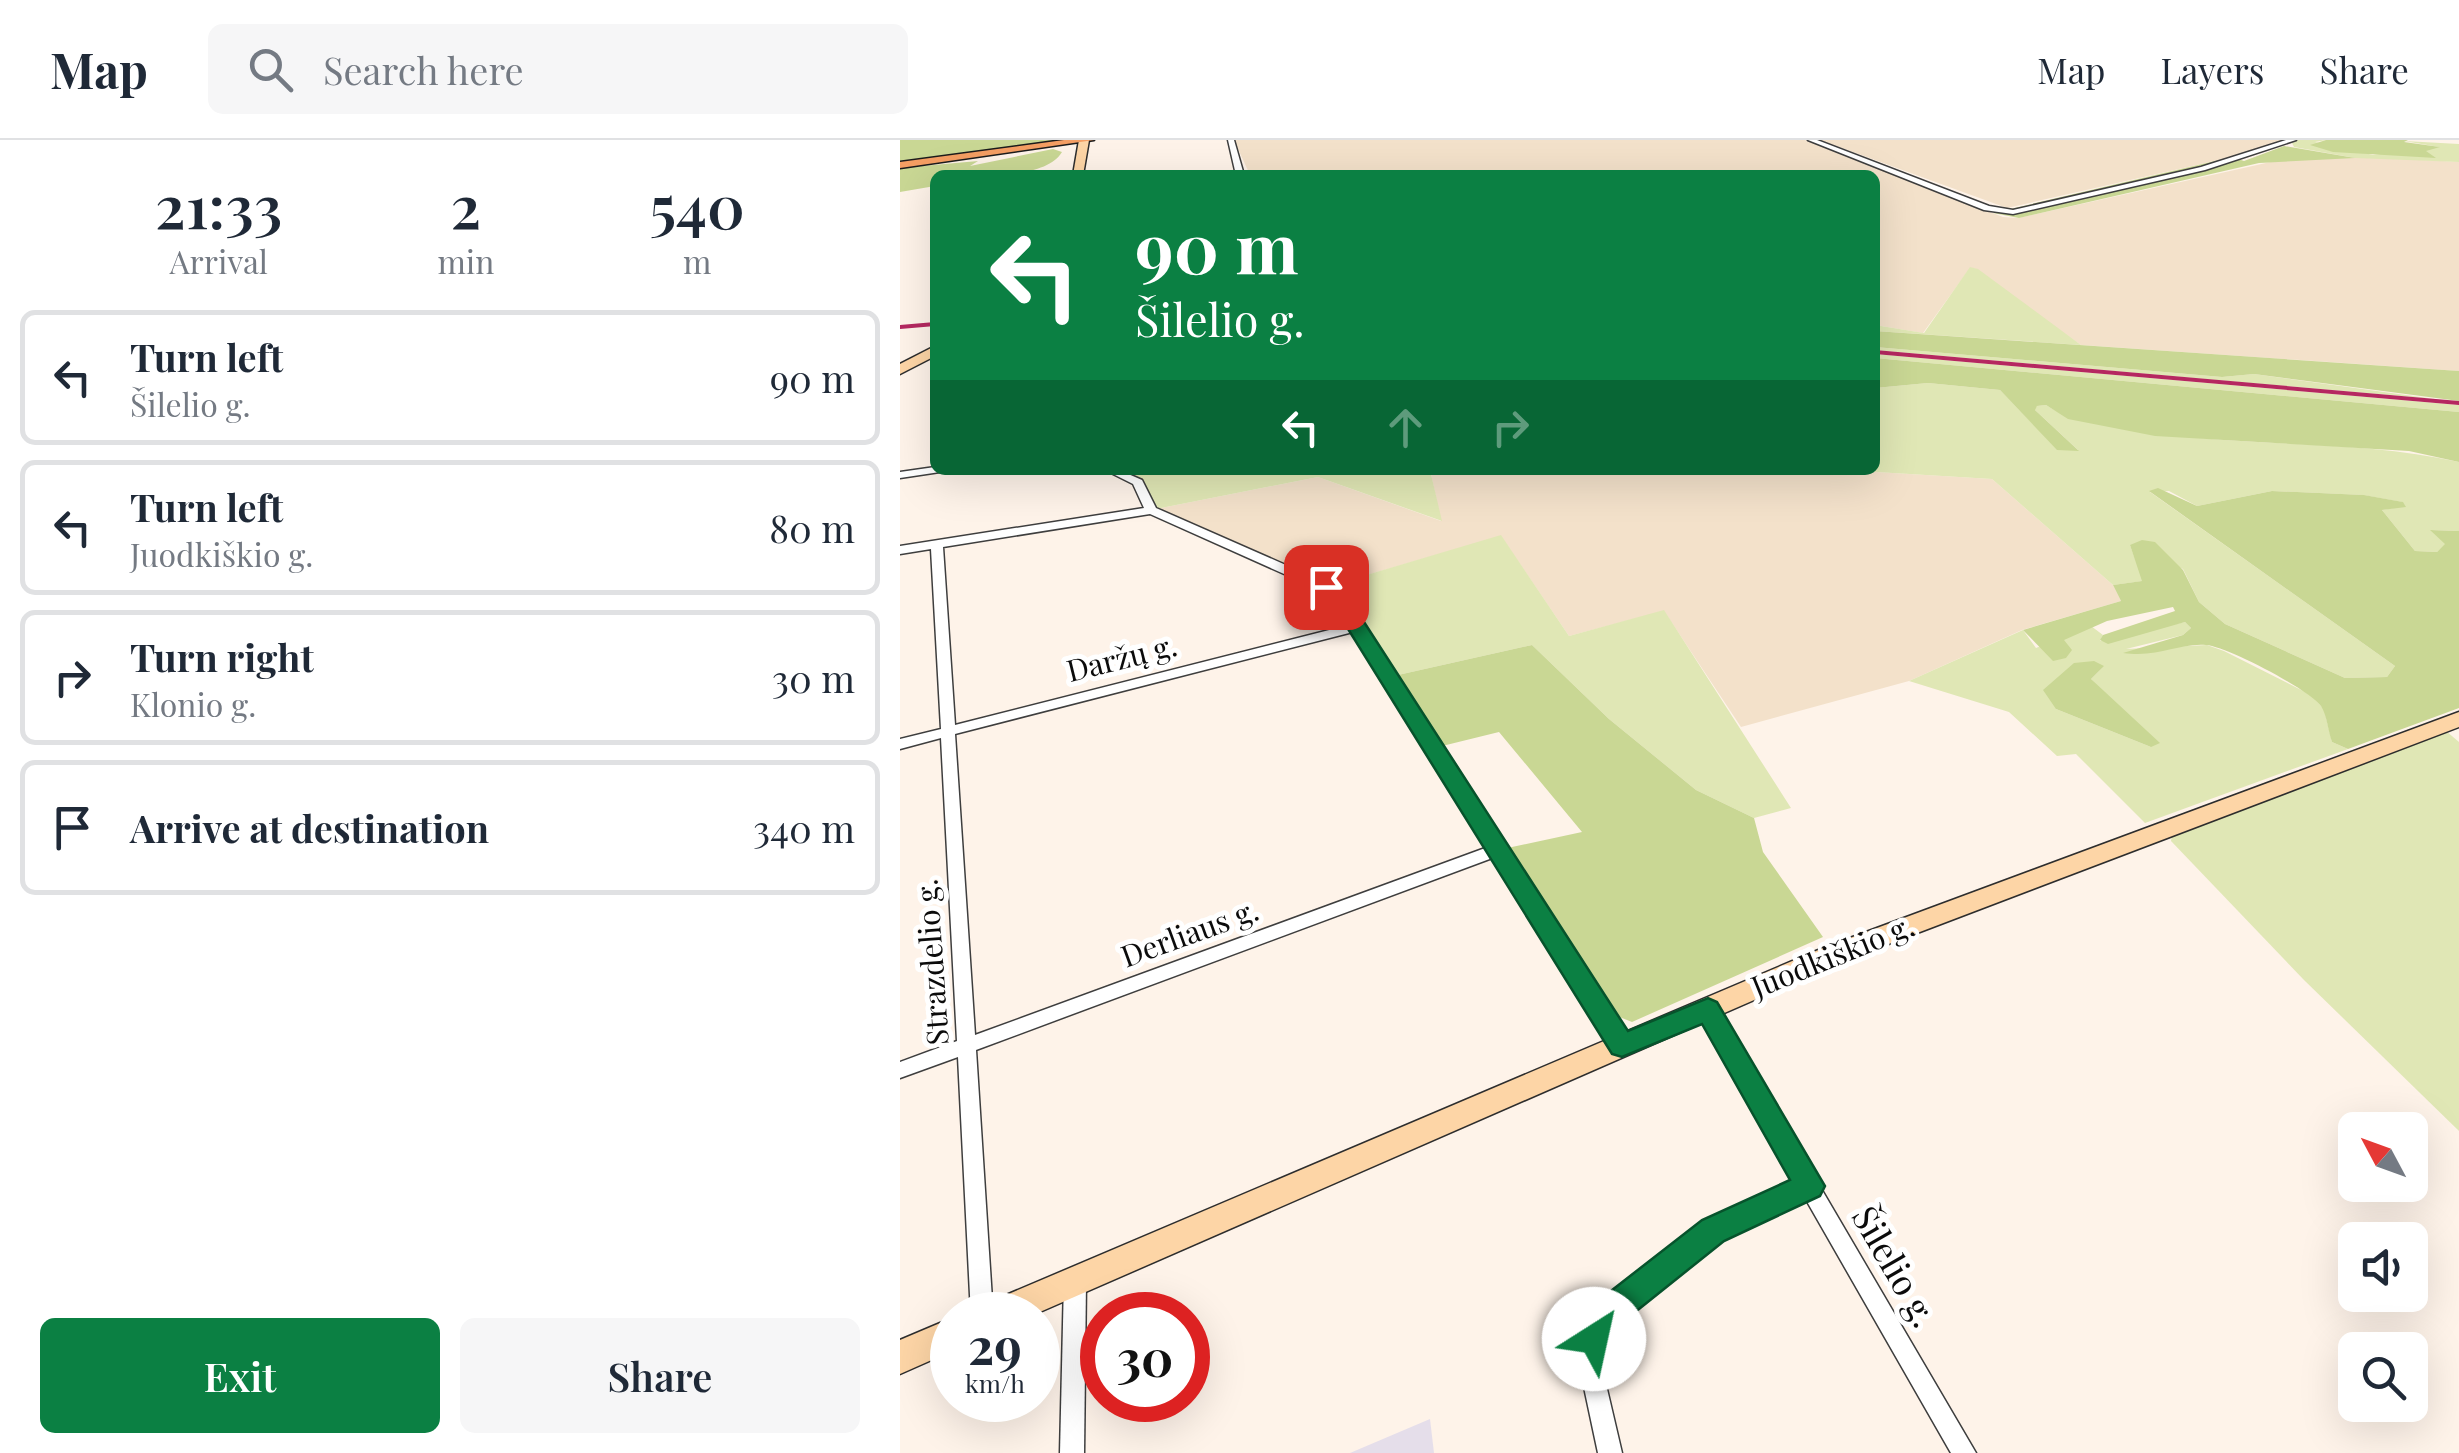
<!DOCTYPE html>
<html lang="en">
<head>
<meta charset="utf-8">
<style>
  body { margin:0; font-family:"Playfair Display",serif; background:#f6f6f7; color:#1f2937; height:100vh; display:flex; flex-direction:column; font-size:38px; white-space:nowrap }
  * { box-sizing:border-box; margin:0 }
  p { font-size:32px; color:#747a83 }
  .icon { flex:none; width:55px; height:55px; fill:none; stroke:currentColor; stroke-width:2; stroke-linecap:round; stroke-linejoin:round }
  .map { position:relative; flex:1; overflow:hidden }
  .sheet { display:flex; flex-direction:column; background:#fff; width:900px }
  .sheet>* { flex:none }
  .top-card { position:absolute; left:30px; top:30px; width:950px; height:305px; border-radius:15px; box-shadow:0 10px 40px #0002; background:#0b8043; color:#fff; overflow:hidden }
  .needle { width:65px; rotate:311deg }
  .buttons { position:absolute; left:1438px; top:972px; display:grid; gap:20px }
  .buttons a { display:grid; place-items:center; width:90px; height:90px; border-radius:15px; background:#fff; box-shadow:0 10px 40px #0002; font-size:50px }
  .speed { position:absolute; left:30px; top:1152px; display:flex; gap:20px; font-size:50px; font-weight:700; text-align:center }
  .speed>* { display:grid; place-content:center; width:130px; height:130px; border-radius:50%; background:#fff; box-shadow:0 10px 40px #0002; line-height:1 }
  .speed small { font-size:25px; font-weight:400 }
  .speed .limit { border:15px solid #d22; background:#fff; color:#111 }
  .pin { position:absolute; display:grid; place-items:center; width:85px; height:85px; color:#fff; margin:-42px; border-radius:20px; box-shadow:0 5px 15px #0006 }
  .me { position:absolute; width:110px; margin:-55px; rotate:35deg; stroke-linejoin:round; filter:drop-shadow(0 0 8px #0008) }
  .turn { display:flex; align-items:center; gap:35px; height:210px; padding:0 40px; font-size:45px }
  .turn .icon { width:130px; height:130px; stroke-width:2.5 }
  .turn b { display:block; font-size:70px; line-height:85px }
  .lanes { display:flex; align-items:center; height:95px; padding:0 40px; background:#0003; justify-content:center; gap:50px; direction:ltr }
  .lanes .off { opacity:.35 }
  .eta { display:flex; justify-content:space-evenly; align-items:center; height:170px; text-align:center }
  .eta b { font-size:60px; font-weight:600; line-height:70px }
  .primary-button { display:flex; gap:20px; margin-top:auto; padding:20px 40px }
  .primary-button a { flex:1; height:115px; border-radius:15px; background:#0b8043; color:#fff; font-size:40px; font-weight:600; line-height:115px; text-align:center }
  .primary-button a+a { background:#f6f6f7; color:#1f2937 }
  ul { padding:0; list-style:none }
  li { display:flex; align-items:center; gap:30px; height:135px; margin:0 20px 15px; padding:0 20px; border:5px solid #e0e1e3; border-radius:15px }
  li div { flex:1 }
  li b { display:block; font-size:38px }
  li em { font-style:normal }
  header { display:flex; align-items:center; gap:60px; box-sizing:border-box; height:140px; padding:0 50px; background:#fff; border-bottom:2px solid #e0e1e3 }
  header strong { font-size:48px }
  nav { display:flex; gap:55px; margin-inline-start:auto; font-size:35px }
  .search { width:700px; height:90px; background:#f6f6f7; display:flex; align-items:center; gap:25px; box-sizing:border-box; padding:0 35px; border-radius:15px; color:#747a83; font-size:38px }
  main { display:flex; flex:1; min-height:0 }
  .map>svg:first-child { display:block }
  .industrial { fill:#e5deea }
  .farmland { fill:#f3e1ca }
  .green { fill:#e0e7b5; fill-rule:evenodd }
  .forest { fill:#c9d794 }
  .lines { fill:none; stroke-linecap:round; stroke-linejoin:round }
  .street-casing { stroke:#3e3e3e; stroke-width:3 }
  .secondary-casing { stroke:#2d2d2d; stroke-width:3 }
  .primary-casing { stroke:#1c1c1c; stroke-width:3 }
  .street { fill:#fff; fill-rule:evenodd }
  .secondary { fill:#fdd5a6; fill-rule:evenodd }
  .primary { fill:#f49e63; fill-rule:evenodd }
  .rail { stroke:#b52860; stroke-width:4 }
  .route { fill:#0b8043; stroke:#07532c; stroke-width:2.5 }
  .labels { text-anchor:middle; stroke-width:10; stroke-linejoin:round; paint-order:stroke }
  .street-label { font-size:30px; fill:#0b0b0b; stroke:#fff }
  .near-street-label { font-size:35px; fill:#0b0b0b; stroke:#fff }
</style>
</head>
<body>
<header>
<strong>Map</strong>
<div class="search"><svg class="icon" aria-label="search" viewBox="0 0 24 24"><circle cx="10" cy="10" r="6"/><path d="M15 15l6 6"/></svg>Search here</div>
<nav><a>Map</a><a>Layers</a><a>Share</a></nav>
</header>
<main>
<section class="sheet">
<div class="eta">
<div><b>21:33</b><p>Arrival</p></div>
<div><b>2</b><p>min</p></div>
<div><b>540</b><p>m</p></div>
</div>
<ul>
<li><svg class="icon" aria-label="left" viewBox="0 0 24 24"><path d="M17 20v-9H6M10 6l-5 5 5 5"/></svg><div><b>Turn left</b><p>Šilelio g.</p></div><em>90 m</em></li>
<li><svg class="icon" aria-label="left" viewBox="0 0 24 24"><path d="M17 20v-9H6M10 6l-5 5 5 5"/></svg><div><b>Turn left</b><p>Juodkiškio g.</p></div><em>80 m</em></li>
<li><svg class="icon" aria-label="right" viewBox="0 0 24 24"><path d="M7 20v-9h11M14 6l5 5-5 5"/></svg><div><b>Turn right</b><p>Klonio g.</p></div><em>30 m</em></li>
<li><svg class="icon" aria-label="arrive" viewBox="0 0 24 24"><path d="M6 21V4h12l-3 4 3 4H6"/></svg><div><b>Arrive at destination</b></div><em>340 m</em></li>
</ul>
<div class="primary-button"><a>Exit</a><a>Share</a></div>
</section>
<div class="map">
<svg width="1559" height="1313" viewBox="0 0 1559 1313">
  <rect width="100%" height="100%" fill="#fef3e9"/>
  <!-- industrial -->
  <polygon class="industrial" points="530,1279 534,1313 450,1313"/>
  <!-- farmland -->
  <g class="farmland">
    <polygon points="334,0 905,0 1103,77 1118,78 1384,19 1472,17 1559,22 1559,231 1181,205 1070,128 1023,193 975,185 975,35 350,35"/>
    <polygon points="920,0 1393,0 1340,19 1332,17 1107,68"/>
    <polygon points="547,330 943,330 1092,339 1213,445 1221,461 1122,490 1009,541 841,587 764,471 669,496 601,396 426,447 251,370 418,337 541,381 531,334"/>
  </g>
  <!-- green -->
  <g class="green">
    <polygon points="1398,0 1426,0 1415,2 1473,15 1539,7 1504,1 1559,4 1559,22 1455,18 1394,7 1392,3"/>
    <polygon points="1070,127 1078,129 1181,205 975,191 975,185 1024,193"/>
    <polygon points="975,207 1322,237 1354,234 1535,259 975,210"/>
    <polygon points="975,214 1559,265 1559,272 975,218"/>
    <path d="M1028,243L1100,250L1158,310H1178L1134,269L1137,266L1146,265C1170,281 1190,280 1218,286C1330,310 1447,297 1559,322V391L1532,390L1546,404L1537,412L1515,411L1482,370L1505,366L1502,362L1463,355L1372,351L1297,366L1269,351L1250,352L1495,526L1487,537L1445,538L1325,484L1299,462L1283,429L1230,405L1243,441L1213,445L1092,339L943,330H975V248Z"/>
    <polygon points="193,330 547,330 531,334 542,381 418,337 251,370 238,342"/>
    <polygon points="601,395 669,496 764,470 891,668 854,678 796,650 709,579 632,505 489,537 426,447"/>
    <path d="M1285,482L1291,488L1283,495L1226,509L1307,505L1324,511L1411,555L1424,569L1432,602L1448,609L1245,683L1176,614L1157,616L1109,572L1009,541L1123,490L1136,508L1191,486L1203,495L1200,501ZM1204,526L1191,539L1251,607L1156,569Z"/>
    <polygon points="1546,591 1559,602 1559,991 1404,840 1271,701 1272,694"/>
  </g>
  <!-- forest -->
  <g class="forest">
    <polygon points="0,0 164,0 0,21"/>
    <polygon points="1426,0 1508,0 1504,2 1540,7 1526,11 1536,18 1433,12 1410,5"/>
    <polygon points="1384,6 1455,18 1359,23 1119,78 1093,73 1332,17 1344,21"/>
    <path d="M153,9L162,12C144,42 67,35 35,35V46L0,52V28L78,21L70,26Z"/>
    <polygon points="975,191 1559,231 1559,261 1354,234 1322,237 975,207"/>
    <polygon points="975,218 1559,272 1559,322 1509,311 1255,296 1168,279 1146,265 1137,266 1135,270 1179,311 1157,310 1100,250 1028,243 975,248"/>
    <path d="M1258,348L1297,366L1372,351L1464,355L1503,362L1506,367L1482,370L1515,411L1537,412L1545,404L1530,390L1559,391V568L1448,609L1432,602C1428,591 1427,575 1421,566C1410,550 1326,506 1306,505C1278,503 1259,518 1223,513L1283,495L1291,488L1285,482L1208,504L1200,500L1203,495L1275,471L1273,467L1207,481L1164,500L1172,510L1166,518L1153,521L1123,490L1221,461L1213,445L1242,441L1230,405L1242,400L1255,402L1283,430L1299,462L1325,484L1445,538L1487,537L1495,526L1249,351Z"/>
    <polygon points="632,505 709,579 796,650 854,678 863,712 923,797 732,882 712,874 598,710 682,692 599,592 534,608 489,537"/>
    <polygon points="1194,521 1204,526 1191,539 1260,603 1251,607 1156,569 1143,550 1174,523"/>
  </g>
  <g class="lines">
    <defs>
      <g id="street">
        <polygon points="328,0 334,0 344,35 336,35"/>
        <polygon points="908,0 917,0 1089,66 1113,70 1301,27 1386,0 1396,0 1305,30 1113,74 1084,70"/>
        <polygon points="35,327 35,330 41,330 40,332 0,338 0,332"/>
        <path d="M205,330H219L242,340L256,368L438,448L731,905L728,910L722,913L716,910L595,717L76,910L93,1175H71L58,917L0,938V922L57,901L41,598L0,609V599L41,589L31,409L0,414V406L244,368L233,344ZM250,374L429,454L449,485L55,585L43,407ZM453,492L588,707L75,895L55,594Z"/>
        <polygon points="807,862 813,864 1076,1313 1051,1313 905,1058 820,1097 709,1185 700,1219 722,1313 698,1313 678,1219 692,1171 806,1083 897,1042 798,869 801,864"/>
        <polygon points="175,1131 183,1134 186,1141 184,1313 160,1313 164,1141 167,1134"/>
      </g>
      <g id="secondary">
        <polygon points="179,0 189,0 183,35 173,35"/>
        <polygon points="35,206 35,216 0,234 0,224"/>
        <polygon points="1559,572 1559,587 941,822 133,1175 80,1175 85,1164 923,808"/>
        <polygon points="52,1178 52,1211 0,1234 0,1200"/>
      </g>
      <polygon id="primary" points="164,0 194,0 0,28 0,22"/>
    </defs>
    <!-- street casing -->
    <use href="#street" class="street-casing"/>
    <!-- secondary casing -->
    <use href="#secondary" class="secondary-casing"/>
    <!-- primary casing -->
    <use href="#primary" class="primary-casing"/>
    <!-- street -->
    <use href="#street" class="street"/>
    <!-- secondary -->
    <use href="#secondary" class="secondary"/>
    <!-- primary -->
    <use href="#primary" class="primary"/>
    <!-- rail -->
    <g class="rail">
      <polyline points="0,187 35,184"/>
      <polyline points="975,212 1559,263"/>
    </g>
  </g>
  <!-- route -->
  <polygon class="route" points="426,442 444,451 728,891 808,858 817,862 925,1046 920,1056 824,1101 714,1189 706,1211 694,1216 683,1211 678,1199 689,1168 802,1080 890,1040 802,884 722,917 712,914 427,455 417,447"/>
  <g class="labels">
    <!-- street labels -->
    <g class="street-label">
      <text transform="translate(222 519) rotate(-14)" y="10">Daržų g.</text>
      <text transform="translate(290 794) rotate(-20)" y="10">Derliaus g.</text>
      <text transform="translate(933 817) rotate(-22)" y="10">Juodkiškio g.</text>
      <text transform="translate(33 822) rotate(-94)" y="10">Strazdelio g.</text>
    </g>
    <!-- near-street labels -->
    <g class="near-street-label">
      <text transform="translate(994 1127) rotate(60)" y="12">Šilelio g.</text>
    </g>
  </g>
</svg>
<div class="buttons">
<a><svg class="needle" viewBox="-14 -14 28 28"><path d="M0-13l5 13h-10z" fill="#e53935"/><path d="M0 13l5-13h-10z" fill="#747a83"/></svg></a>
<a><svg class="icon" aria-label="sound" viewBox="0 0 24 24"><path d="M4 9h4l5-4v14l-5-4H4zM17 9q2 3 0 6"/></svg></a>
<a><svg class="icon" aria-label="search" viewBox="0 0 24 24"><circle cx="10" cy="10" r="6"/><path d="M15 15l6 6"/></svg></a>
</div>
<div class="speed"><div>29<small>km/h</small></div><div class="limit">30</div></div>
<div class="pin" style="left:426px;top:447px;background:#d93025"><svg class="icon" aria-label="arrive" viewBox="0 0 24 24"><path d="M6 21V4h12l-3 4 3 4H6"/></svg></div>
<svg class="me" style="left:694px;top:1199px" viewBox="-20 -20 40 40"><circle r="19" fill="#fff"/><path d="M0-13L10 11 0 6-10 11z" fill="#0b8043"/></svg>
<div class="top-card">
<div class="turn"><svg class="icon" aria-label="left" viewBox="0 0 24 24"><path d="M17 20v-9H6M10 6l-5 5 5 5"/></svg><div><b>90 m</b>Šilelio g.</div></div>
<div class="lanes"><svg class="icon" aria-label="left" viewBox="0 0 24 24"><path d="M17 20v-9H6M10 6l-5 5 5 5"/></svg><svg class="icon off" aria-label="ahead" viewBox="0 0 24 24"><path d="M12 20V5M6 11l6-6 6 6"/></svg><svg class="icon off" aria-label="right" viewBox="0 0 24 24"><path d="M7 20v-9h11M14 6l5 5-5 5"/></svg></div>
</div>
</div>
</main>
</body>
</html>
